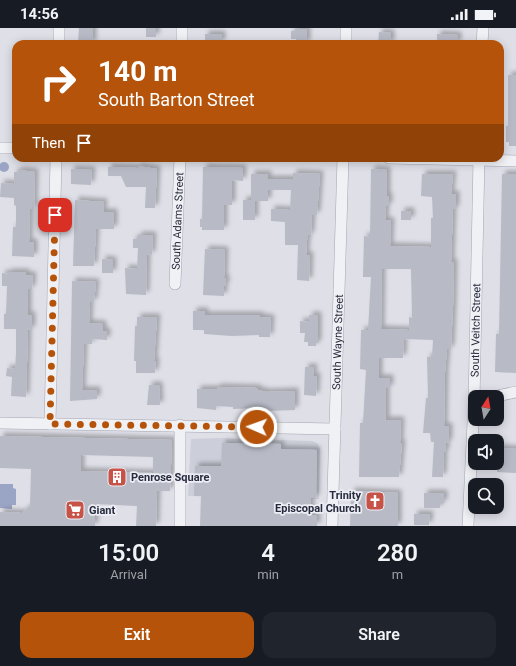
<!DOCTYPE html>
<html lang="en">
<head>
<meta charset="utf-8">
<style>
  body { margin:0; font-family:Roboto,sans-serif; background:#20242c; color:#f1f3f6; height:100vh; display:flex; flex-direction:column; font-size:15px; white-space:nowrap }
  * { box-sizing:border-box; margin:0 }
  p { font-size:13px; color:#9ea1a6 }
  .icon { flex:none; width:22px; height:22px; fill:none; stroke:currentColor; stroke-width:2; stroke-linecap:round; stroke-linejoin:round }
  .map { position:relative; height:498px; overflow:hidden }
  .details { display:flex; flex-direction:column; background:#171b24; flex:1 }
  .details>* { flex:none }
  .top-card { position:absolute; left:12px; top:12px; width:492px; height:122px; border-radius:12px; box-shadow:0 2px 10px #0003; background:#b45309; color:#fff; overflow:hidden }
  .needle { width:26px; rotate:11deg }
  .tools { position:absolute; left:468px; top:362px; display:grid; gap:8px }
  .tools a { display:grid; place-items:center; width:36px; height:36px; border-radius:8px; background:#171b24; box-shadow:0 2px 10px #0003; font-size:20px }
  .pin { position:absolute; display:grid; place-items:center; width:34px; height:34px; color:#fff; margin:-17px; border-radius:8px; box-shadow:0 2px 6px #0006 }
  .me { position:absolute; width:44px; margin:-22px; rotate:272deg; stroke-linejoin:round; filter:drop-shadow(0 0 3px #0008) }
  .turn { display:flex; align-items:center; gap:14px; height:84px; padding:0 20px; font-size:18px }
  .turn .icon { width:52px; height:52px; stroke-width:2.5 }
  .turn b { display:block; font-size:28px; line-height:34px }
  .then { display:flex; align-items:center; height:38px; padding:0 20px; background:#0003; gap:8px; font-size:15px }
  .eta { display:flex; justify-content:space-evenly; align-items:center; height:68px; text-align:center }
  .eta b { font-size:24px; font-weight:600; line-height:28px }
  .cta { display:flex; gap:8px; margin-top:auto; padding:8px 20px }
  .cta a { flex:1; height:46px; border-radius:12px; background:#b45309; color:#fff; font-size:16px; font-weight:600; line-height:46px; text-align:center }
  .cta a+a { background:#20242c; color:#f1f3f6 }
  .status { display:flex; justify-content:space-between; align-items:center; height:28px; padding:0 20px; background:#171b24; direction:ltr }
  .status svg { height:11px; fill:currentColor }
  .map>svg:first-child { display:block }
  .built { fill:#ccced9 }
  .water { fill:#9aa5c5 }
  .building { fill:#b8bac6; fill-rule:evenodd; filter:url(#shadow) }
  .lines { fill:none; stroke-linecap:round; stroke-linejoin:round }
  .minor-casing { stroke:#a4a5b1; stroke-width:12 }
  .minor { stroke:#f0f1f5; stroke-width:11 }
  .route { stroke:#b45309; stroke-width:7; stroke-dasharray:0 12.6 }
  .labels { text-anchor:middle; stroke-width:3.5; stroke-linejoin:round; paint-order:stroke }
  .street-label { font-size:11px; fill:#282b3d; stroke:#edeef5 }
  .poi-label { font-size:11px; font-weight:bold; fill:#282b3d; stroke:#edeef5; text-anchor:start }
</style>
</head>
<body>
<div class="status"><b>14:56</b><svg viewBox="0 0 49 12"><path d="M0 12V9h3v3zM5 12V6h3v6zM10 12V3h3v9zM15 12V0h3v12zM26 1h20v11H26zM47 4h2v5h-2z"/></svg></div>
<div class="map">
<svg width="516" height="498" viewBox="0 0 516 498">
  <defs>
    <filter id="shadow"><feDropShadow dx="3.5" dy="-3.5" stdDeviation="2" flood-color="#0004"/></filter>
  </defs>
  <rect width="100%" height="100%" fill="#dedfe7"/>
  <!-- built -->
  <polygon class="built" points="219,410 312,413 317,415 320,420 319,471 188,468 191,411"/>
  <!-- water -->
  <g class="water">
    <circle cx="4" cy="139" r="5"/>
    <polygon points="0,456 13,456 13,460 16,461 16,477 12,477 12,481 0,480"/>
  </g>
  <!-- building -->
  <g class="building">
    <polygon points="79,0 93,0 93,16 78,16"/>
    <rect x="146" y="0" width="10" height="9"/>
    <polygon points="296,1 307,1 307,16 296,16 296,11 291,11 291,3 296,3"/>
    <polygon points="379,4 391,5 391,16 378,16"/>
    <polygon points="205,6 222,6 222,15 205,16"/>
    <polygon points="437,6 458,7 458,16 437,16"/>
    <polygon points="508,47 516,47 516,118 509,118 509,114 506,114 506,98 508,98"/>
    <polygon points="138,138 157,141 155,180 145,180 146,159 126,159 121,148 108,148 108,139 138,140"/>
    <polygon points="203,139 243,140 243,153 232,152 232,177 224,177 224,202 202,202 202,199 200,199 200,191 202,191"/>
    <polygon points="71,141 92,142 91,157 71,156"/>
    <path d="M371,141L387,142V168H389V178H386L385,192L391,193L390,218L431,219V190H433L432,169L421,168L422,146H453L451,166H456V181H453L451,234H454L453,278L451,321H447L445,344L444,398H449V414L446,415V424H444L443,449H432L434,414H431L430,405H423L426,370H428L427,329H432L433,312L404,311L403,330H379V350H390V360H386V392H401L400,415H402L399,449H359L360,395H363L366,342L360,341L361,302H368L371,249H363L364,208L370,209ZM382,241H411L412,290L409,289V302L381,301Z"/>
    <polygon points="19,142 35,144 34,181 30,181 29,214 34,214 34,229 12,228 13,199 16,199 16,178 14,177 14,170 0,169 1,155 14,156 14,144 19,144"/>
    <polygon points="293,145 320,146 317,187 312,187 311,207 308,207 308,212 307,212 306,227 310,227 309,253 297,252 298,217 285,217 285,194 271,193 271,181 290,182 291,162 268,162 268,173 255,173 255,192 243,192 243,172 251,172 251,146 268,146 268,151 293,151"/>
    <polygon points="502,146 516,146 516,345 495,344 496,306 499,306"/>
    <polygon points="75,172 104,174 103,184 114,184 114,201 96,201 94,238 73,238"/>
    <rect x="401" y="183" width="10" height="9"/>
    <polygon points="138,207 153,207 152,227 147,226 146,267 126,266 125,240 137,241 138,220 133,220 133,211 138,211"/>
    <polygon points="205,221 225,222 224,250 226,250 226,258 224,258 224,268 203,267"/>
    <polygon points="102,231 113,232 113,245 102,245"/>
    <polygon points="8,244 26,244 26,247 33,247 32,261 28,261 28,287 32,287 32,302 28,301 26,369 11,368 12,349 6,348 7,340 15,341 16,325 16,301 4,301 4,286 6,286 7,258 2,258 2,245 8,246"/>
    <polygon points="72,253 96,254 94,274 90,274 89,295 103,296 103,303 107,303 107,312 92,311 92,316 84,316 82,362 97,362 97,371 70,373"/>
    <polygon points="193,283 205,283 205,287 260,287 260,289 271,290 270,309 259,309 259,307 232,308 204,306 204,302 193,302"/>
    <polygon points="309,287 318,287 318,315 316,315 316,318 308,318 308,314 304,314 305,305 300,305 300,293 309,294"/>
    <polygon points="137,289 157,289 154,333 156,333 155,345 136,345 136,333 134,333 135,298 137,298"/>
    <polygon points="305,339 314,339 313,348 317,348 316,368 304,367"/>
    <polygon points="149,357 159,357 160,377 147,377"/>
    <polygon points="217,359 258,360 258,362 267,364 295,363 295,382 267,383 267,381 258,381 258,380 233,381 233,379 216,378 216,382 197,380 197,361 217,361"/>
    <path d="M0,408L172,412L170,463H157L156,498H136L137,478L95,476V498H0V484L22,485L30,478L31,441L0,440ZM81,427L153,429V445L81,443Z"/>
    <polygon points="222,415 281,416 281,421 317,422 316,470 311,470 311,487 317,487 317,498 200,498 201,468 194,468 195,438 221,438"/>
    <polygon points="497,420 516,421 516,445 497,444"/>
    <polygon points="351,463 398,465 398,498 350,498"/>
    <polygon points="424,465 444,465 444,475 440,475 440,480 424,480"/>
    <polygon points="414,486 430,486 429,497 414,497"/>
  </g>
  <g class="lines">
    <defs>
      <g id="minor">
        <polyline points="59,16 59,0"/>
        <polyline points="182,16 182,0"/>
        <polyline points="346,16 346,0"/>
        <polyline points="482,16 483,0"/>
        <polyline points="0,120 16,120"/>
        <polyline points="389,130 516,133"/>
        <path id="s1" d="M175,256L180,130"/>
        <polyline points="492,369 516,364"/>
        <polyline points="0,395 335,401"/>
        <polyline points="50,396 56,130"/>
        <polyline points="180,498 180,397"/>
        <path id="s2" d="M332,498L343,130"/>
        <path id="s3" d="M468,498L474,374L479,130"/>
      </g>
    </defs>
    <!-- minor casing -->
    <use href="#minor" class="minor-casing"/>
    <!-- minor -->
    <use href="#minor" class="minor"/>
  </g>
  <g class="lines">
    <!-- route -->
    <polyline class="route" points="55,187 50,396 257,399"/>
  </g>
  <!-- icons -->
  <defs>
    <symbol id="building-square" viewBox="-11 -11 22 22"><rect x="-9" y="-9" width="18" height="18" rx="4" fill="#c75348" stroke="#edeef5"/><path d="M-4-6H4V6H1V3H-1V6H-4ZM-2.5-4.3h1.7v1.8h-1.7ZM.8-4.3h1.7v1.8H.8ZM-2.5-1h1.7V.8h-1.7ZM.8-1h1.7V.8H.8Z" fill="#fff"/></symbol>
    <symbol id="church-square" viewBox="-11 -11 22 22"><rect x="-9" y="-9" width="18" height="18" rx="4" fill="#c75348" stroke="#edeef5"/><path d="M-1.2-6h2.4v3.5h3.3v2.4h-3.3V6h-2.4V-.1h-3.3v-2.4h3.3Z" fill="#fff"/></symbol>
    <symbol id="supermarket-square" viewBox="-11 -11 22 22"><rect x="-9" y="-9" width="18" height="18" rx="4" fill="#c75348" stroke="#edeef5"/><path d="M-6-5.5h2.5l.6 2H6L4.5 2H-2.5L-4.4-4H-6ZM-1.5 3.2a1.3 1.3 0 1 0 .1 0ZM3 3.2a1.3 1.3 0 1 0 .1 0Z" fill="#fff"/></symbol>
  </defs>
  <g fill-rule="evenodd">
    <use href="#building-square" x="106" y="438" width="22" height="22"/>
    <use href="#church-square" x="364" y="462" width="22" height="22"/>
    <use href="#supermarket-square" x="64" y="471" width="22" height="22"/>
  </g>
  <g class="labels">
    <!-- street labels -->
    <g class="street-label">
      <text dy="4" stroke="none"><textPath href="#s1" startOffset="63">South Adams Street</textPath></text>
      <text dy="4" stroke="none"><textPath href="#s3" startOffset="196">South Veitch Street</textPath></text>
      <text dy="4" stroke="none"><textPath href="#s2" startOffset="184">South Wayne Street</textPath></text>
    </g>
    <!-- poi labels -->
    <g class="poi-label">
      <text x="131" y="453">Penrose Square</text>
      <text x="361" y="471" text-anchor="end">Trinity<tspan x="361" dy="13">Episcopal Church</tspan></text>
      <text x="89" y="486">Giant</text>
    </g>
  </g>
</svg>
<div class="tools">
<a><svg class="needle" viewBox="-14 -14 28 28"><path d="M0-13l5 13h-10z" fill="#e53935"/><path d="M0 13l5-13h-10z" fill="#9ea1a6"/></svg></a>
<a><svg class="icon" aria-label="sound" viewBox="0 0 24 24"><path d="M4 9h4l5-4v14l-5-4H4zM17 9q2 3 0 6"/></svg></a>
<a><svg class="icon" aria-label="search" viewBox="0 0 24 24"><circle cx="10" cy="10" r="6"/><path d="M15 15l6 6"/></svg></a>
</div>
<div class="pin" style="left:55px;top:187px;background:#d93025"><svg class="icon" aria-label="arrive" viewBox="0 0 24 24"><path d="M6 21V4h12l-3 4 3 4H6"/></svg></div>
<svg class="me" style="left:257px;top:399px" viewBox="-20 -20 40 40"><circle r="17" fill="#b45309" stroke="#fff" stroke-width="3"/><path d="M0-11L8 9 0 5-8 9z" fill="#fff"/></svg>
<div class="top-card">
<div class="turn"><svg class="icon" aria-label="right" viewBox="0 0 24 24"><path d="M7 20v-9h11M14 6l5 5-5 5"/></svg><div><b>140 m</b>South Barton Street</div></div>
<div class="then">Then<svg class="icon" aria-label="arrive" viewBox="0 0 24 24"><path d="M6 21V4h12l-3 4 3 4H6"/></svg></div>
</div>
</div>
<section class="details">
<div class="eta">
<div><b>15:00</b><p>Arrival</p></div>
<div><b>4</b><p>min</p></div>
<div><b>280</b><p>m</p></div>
</div>
<div class="cta"><a>Exit</a><a>Share</a></div>
</section>
</body>
</html>
